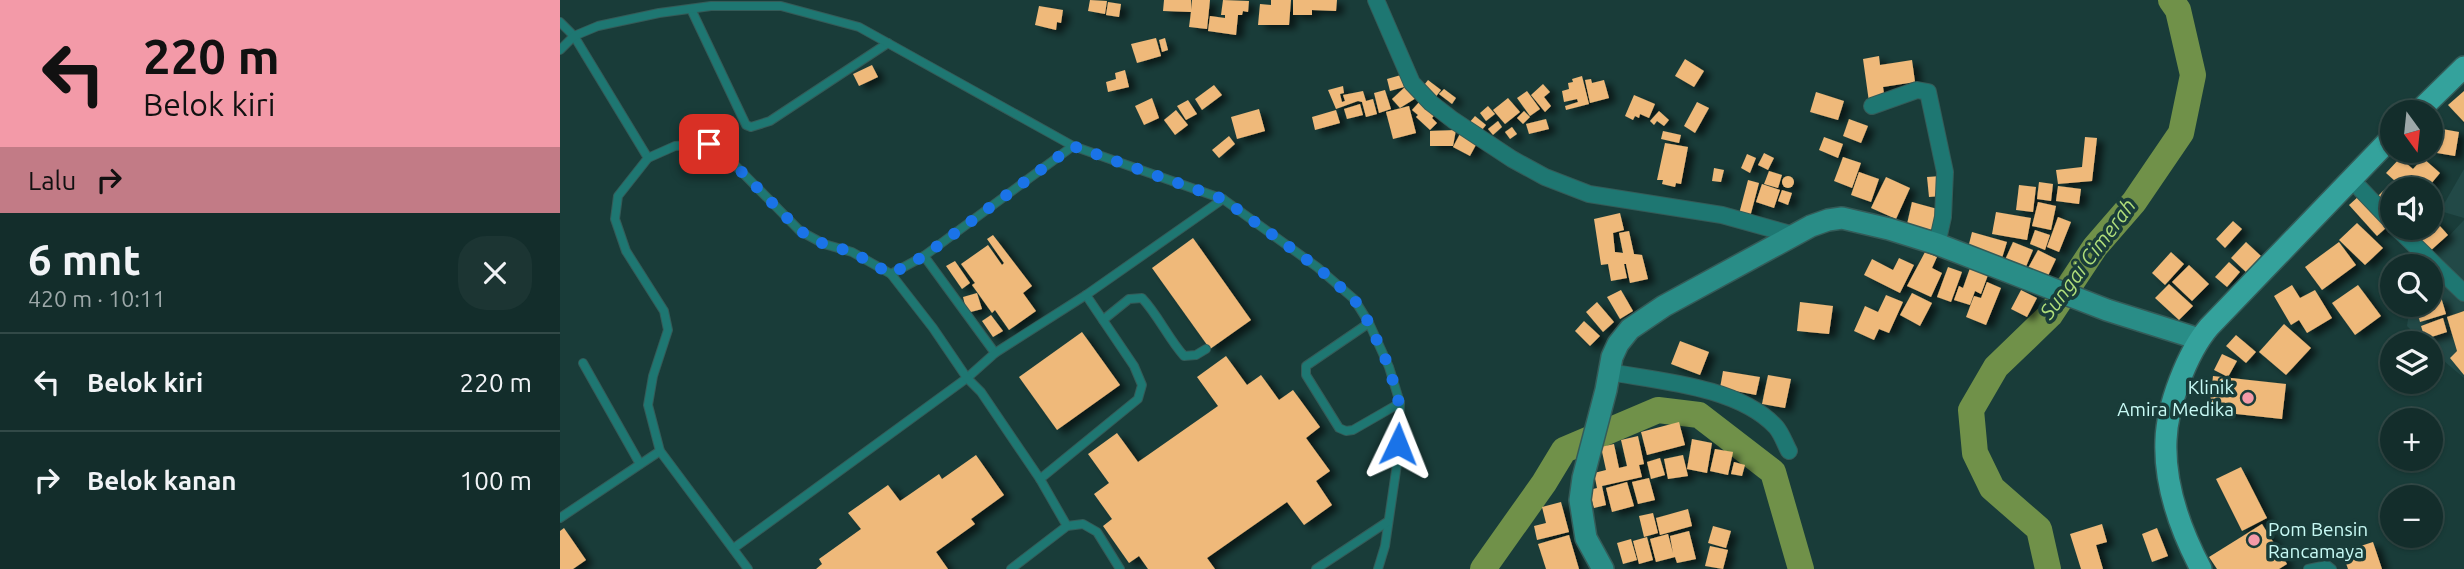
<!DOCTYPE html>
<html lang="id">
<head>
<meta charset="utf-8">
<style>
  body { margin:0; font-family:Ubuntu,sans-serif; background:#1c3533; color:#f1f3f6; height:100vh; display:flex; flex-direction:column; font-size:26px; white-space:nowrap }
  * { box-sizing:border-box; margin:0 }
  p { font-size:23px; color:#9da8a9 }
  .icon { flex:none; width:38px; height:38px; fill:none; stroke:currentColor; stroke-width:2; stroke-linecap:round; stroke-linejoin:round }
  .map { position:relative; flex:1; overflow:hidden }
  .details { display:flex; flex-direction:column; background:#132d2b; width:560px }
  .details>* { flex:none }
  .banner { background:#f39aa8; color:#111; overflow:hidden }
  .needle { width:46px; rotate:165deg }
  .controls { position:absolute; left:1820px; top:100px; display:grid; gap:14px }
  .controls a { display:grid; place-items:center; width:63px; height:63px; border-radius:50%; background:#132d2b; box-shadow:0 2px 5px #0004,0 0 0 2px #324947; font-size:35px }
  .pin { position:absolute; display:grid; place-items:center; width:60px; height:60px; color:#fff; margin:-30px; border-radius:14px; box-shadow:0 4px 10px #0006 }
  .me { position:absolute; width:77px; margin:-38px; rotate:2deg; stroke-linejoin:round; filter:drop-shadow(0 0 5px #0008) }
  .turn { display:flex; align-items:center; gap:24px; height:147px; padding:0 28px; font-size:32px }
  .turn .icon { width:91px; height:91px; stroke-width:2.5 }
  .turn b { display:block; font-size:49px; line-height:60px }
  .then { display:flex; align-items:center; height:66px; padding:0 28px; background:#0003; gap:14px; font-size:26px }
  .round { display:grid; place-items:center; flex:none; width:74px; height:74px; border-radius:28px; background:#1c3533 }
  .summary { display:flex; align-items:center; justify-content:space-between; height:119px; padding:0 28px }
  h1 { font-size:42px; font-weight:700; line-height:52px }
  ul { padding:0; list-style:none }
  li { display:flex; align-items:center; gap:21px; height:98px; padding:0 28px; border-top:2px solid #324947 }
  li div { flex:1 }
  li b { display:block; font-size:26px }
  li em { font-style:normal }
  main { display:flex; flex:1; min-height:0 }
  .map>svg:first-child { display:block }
  .built { fill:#224947; fill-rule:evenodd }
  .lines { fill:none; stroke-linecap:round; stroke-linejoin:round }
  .river { stroke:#709149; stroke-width:26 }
  .building { fill:#efb97a; filter:url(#shadow) }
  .lane-casing { stroke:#345b58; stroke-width:10 }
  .street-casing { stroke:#345b58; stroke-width:18 }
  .secondary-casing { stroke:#345b58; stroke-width:24 }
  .primary-casing { stroke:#345b58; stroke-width:24 }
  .lane { stroke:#1e7772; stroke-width:8 }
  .street { stroke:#1e7772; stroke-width:16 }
  .secondary { stroke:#298d87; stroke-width:21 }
  .primary { stroke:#34a29c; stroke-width:21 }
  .route { stroke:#1a73e8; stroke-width:12; stroke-dasharray:0 21.6 }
  .poi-dot { fill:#f39aa8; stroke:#193c39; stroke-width:2.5 }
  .labels { text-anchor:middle; stroke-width:7; stroke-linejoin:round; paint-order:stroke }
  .poi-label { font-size:19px; fill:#c8faf5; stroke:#193c39; text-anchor:end }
  .water-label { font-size:21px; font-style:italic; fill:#afdd7a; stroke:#193c39 }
</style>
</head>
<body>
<main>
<section class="details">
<div class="banner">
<div class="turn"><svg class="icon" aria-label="left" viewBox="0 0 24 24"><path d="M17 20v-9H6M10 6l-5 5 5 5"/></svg><div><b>220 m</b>Belok kiri</div></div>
<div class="then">Lalu<svg class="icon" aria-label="right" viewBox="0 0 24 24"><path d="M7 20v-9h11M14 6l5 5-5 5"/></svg></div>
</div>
<div class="summary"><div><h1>6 mnt</h1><p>420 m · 10:11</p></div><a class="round"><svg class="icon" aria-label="close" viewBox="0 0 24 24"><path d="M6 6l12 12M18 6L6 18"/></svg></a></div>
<ul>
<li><svg class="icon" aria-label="left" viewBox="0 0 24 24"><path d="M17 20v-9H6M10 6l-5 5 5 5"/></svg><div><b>Belok kiri</b></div><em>220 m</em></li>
<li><svg class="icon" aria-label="right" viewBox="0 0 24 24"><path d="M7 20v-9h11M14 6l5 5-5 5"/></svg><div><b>Belok kanan</b></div><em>100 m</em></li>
</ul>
</section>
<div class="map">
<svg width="1904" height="569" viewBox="0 0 1904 569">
  <defs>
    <filter id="shadow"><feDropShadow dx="7" dy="4" stdDeviation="3.5" flood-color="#0009"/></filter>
  </defs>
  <rect width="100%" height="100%" fill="#193c39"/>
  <!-- built -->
  <g class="built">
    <polygon points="1904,169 1904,218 1880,211"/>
    <path d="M1904,220V311L1887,317L1897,351L1891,358L1904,375V378L1871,350V343H1864L1847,326L1850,305H1857L1860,322L1886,314L1881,298L1871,300V287L1889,272L1873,253ZM1882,319L1887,331L1865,339L1861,325Z"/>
  </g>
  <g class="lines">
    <!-- river -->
    <g class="river">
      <polyline points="923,569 984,483 1004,450 1098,410 1139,415 1213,472 1241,569"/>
      <polyline points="1488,569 1479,529 1432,488 1415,453 1411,410 1436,367 1490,315 1535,247 1574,202 1621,133 1633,75 1618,10 1611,0"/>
    </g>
  </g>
  <!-- building -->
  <g class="building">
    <polygon points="530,0 547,1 545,14 528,11"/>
    <polygon points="604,0 631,0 631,10 632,0 650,0 647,29 629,27 631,12 603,11"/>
    <polygon points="663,0 689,1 688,12 683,11 682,15 678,15 676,35 648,31 650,16 665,18 665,15 661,15"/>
    <polygon points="711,0 731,0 729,25 698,25 700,4 711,5"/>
    <polygon points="733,0 777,0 776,11 752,10 752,15 733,15"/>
    <polygon points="548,2 561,4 559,17 546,15"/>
    <polygon points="479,6 503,10 501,23 497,22 496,30 475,25"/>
    <polygon points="596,38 601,56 577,63 571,44"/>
    <polygon points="605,38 608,50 602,52 599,40"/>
    <polygon points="1319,56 1320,65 1352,60 1355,82 1323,87 1325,100 1309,102 1303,59"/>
    <polygon points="1125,59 1144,71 1134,87 1115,76"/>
    <polygon points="312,65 318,77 299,86 293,74"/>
    <polygon points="565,70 569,87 548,92 546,82 556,79 555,73"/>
    <polygon points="841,75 844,87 830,91 827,79"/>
    <polygon points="1022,76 1029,104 1006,110 1005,106 1018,102 1017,99 1004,102 1002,91 1009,89 1008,83 1013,82 1012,79"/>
    <polygon points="1031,79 1032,83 1044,80 1049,98 1030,103 1025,80"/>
    <polygon points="868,80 881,90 874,99 861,89"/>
    <polygon points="983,84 990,92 984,97 991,106 985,112 971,95"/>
    <polygon points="654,85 662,95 642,110 635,99"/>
    <polygon points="783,86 784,93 780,94 782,102 785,101 783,95 803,91 806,101 813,99 817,114 806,117 802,102 798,101 776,109 768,90"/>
    <polygon points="845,87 856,98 840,108 832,99"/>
    <polygon points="884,89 896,98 892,104 879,94"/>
    <polygon points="825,90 831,109 819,113 814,93"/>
    <polygon points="967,91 980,109 970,116 957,98"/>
    <polygon points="1904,91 1904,122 1888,105"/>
    <polygon points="1256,92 1284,101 1278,120 1250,112"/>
    <polygon points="1074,95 1095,104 1089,118 1080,114 1079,118 1075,116 1073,120 1065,116"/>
    <polygon points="592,98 599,118 584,125 575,106"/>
    <polygon points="948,98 960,112 945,124 933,110"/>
    <polygon points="628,100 637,114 626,120 617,106"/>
    <polygon points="861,100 876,113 872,118 877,123 870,130 856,117 858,115 852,110"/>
    <polygon points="1137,102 1149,108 1135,133 1124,126"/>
    <polygon points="800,104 803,115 787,119 784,109"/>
    <polygon points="849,106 856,133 833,139 826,112"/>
    <polygon points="928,106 935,114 926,121 920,113"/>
    <polygon points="699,109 705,131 677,139 671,117"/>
    <polygon points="616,110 628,125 615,135 604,120"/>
    <polygon points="776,110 780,123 755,130 752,117"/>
    <polygon points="964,111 970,117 963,124 957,118"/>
    <polygon points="1099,111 1109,120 1104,126 1097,121 1094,125 1090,121"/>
    <polygon points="915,116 926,125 920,132 909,123"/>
    <polygon points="986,119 989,129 969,134 966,124"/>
    <polygon points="1289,119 1308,126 1301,143 1283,136"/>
    <polygon points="938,121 942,127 933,135 928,129"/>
    <polygon points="952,127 957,134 950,139 945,132"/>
    <polygon points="1871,127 1899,132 1895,156 1871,152"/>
    <polygon points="896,130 893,146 870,146 870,131"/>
    <polygon points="902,130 919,139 910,156 893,147"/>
    <polygon points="1103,131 1121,135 1119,143 1101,139"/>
    <polygon points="669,136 675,144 659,158 652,150"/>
    <polygon points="1264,137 1283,144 1278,158 1259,150"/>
    <polygon points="1525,137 1537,138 1532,181 1498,184 1496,170 1522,167"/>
    <polygon points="1105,143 1128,147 1121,184 1116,183 1115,187 1102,184 1103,180 1097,180"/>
    <polygon points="1204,153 1214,158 1208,170 1198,165"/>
    <polygon points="1187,154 1196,158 1190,173 1181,168"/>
    <polygon points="1283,157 1301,163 1292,188 1274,181"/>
    <polygon points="1840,158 1853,169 1863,158 1880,173 1870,185 1872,187 1870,189 1844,189 1826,173"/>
    <polygon points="1154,168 1164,170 1161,182 1152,181"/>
    <polygon points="1209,171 1222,175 1218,188 1204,184"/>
    <polygon points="1299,172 1319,179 1311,202 1291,195"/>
    <polygon points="1381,176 1382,196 1369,197 1367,177"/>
    <circle cx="1228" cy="182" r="6"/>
    <polygon points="1326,177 1350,188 1336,219 1311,208"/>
    <polygon points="1188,180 1199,183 1190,217 1179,214"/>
    <polygon points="1479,182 1493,184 1491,201 1477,199"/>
    <polygon points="1202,184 1220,190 1214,208 1196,202"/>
    <polygon points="1459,185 1476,187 1473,212 1456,210"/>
    <polygon points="1829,185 1832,189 1832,207 1828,211 1816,198"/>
    <polygon points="1498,186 1521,189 1519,204 1496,201"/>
    <polygon points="1222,190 1232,193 1228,205 1218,201"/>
    <polygon points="1799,196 1827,227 1817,236 1789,205"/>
    <polygon points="1352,202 1381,210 1376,231 1347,224"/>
    <polygon points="1478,202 1496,206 1491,230 1472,226"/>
    <polygon points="1436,212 1471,218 1467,240 1432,234"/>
    <polygon points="1060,213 1064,230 1053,233 1055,252 1063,253 1059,233 1069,231 1074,254 1082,255 1088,279 1070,283 1066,264 1064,264 1067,278 1051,281 1048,264 1041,265 1034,219"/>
    <polygon points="1871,216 1888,235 1869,252 1847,228 1871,228"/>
    <polygon points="1498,217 1511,222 1499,252 1487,247"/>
    <polygon points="1673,221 1682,229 1665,248 1656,239"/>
    <polygon points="1797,223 1823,248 1805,265 1779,240"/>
    <polygon points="1475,230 1490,235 1485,250 1470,244"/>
    <polygon points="1412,232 1447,242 1442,258 1408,248"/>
    <polygon points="433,235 472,286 463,293 476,311 449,330 435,310 432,313 412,285 415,283 401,264 428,245 442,265 444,263 427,239"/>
    <polygon points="633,238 691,320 650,349 592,268"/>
    <polygon points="1453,242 1473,250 1465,269 1445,260"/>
    <polygon points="1686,242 1701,256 1686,272 1671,258"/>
    <polygon points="1779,242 1796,265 1762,290 1745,267"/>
    <polygon points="1478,250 1496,259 1486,280 1467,270"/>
    <polygon points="1365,252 1377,257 1372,268 1382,273 1371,297 1347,286"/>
    <polygon points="1611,252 1624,264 1605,285 1592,273"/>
    <polygon points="1339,258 1354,265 1340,293 1304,275 1312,259 1333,270"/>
    <polygon points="395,261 410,283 402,289 386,266"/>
    <polygon points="1669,262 1680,272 1667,287 1655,277"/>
    <polygon points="1629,265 1649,284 1632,301 1612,282"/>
    <polygon points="1388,267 1402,272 1391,302 1377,297"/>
    <polygon points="1410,268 1428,275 1421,294 1415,291 1410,305 1394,300 1399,286 1403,288"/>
    <polygon points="1427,282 1441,288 1426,325 1406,317 1414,296 1421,298"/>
    <polygon points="1609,284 1633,306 1619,320 1595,298"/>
    <polygon points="1732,285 1740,298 1755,290 1772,318 1747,333 1739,320 1731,325 1714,296"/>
    <polygon points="1798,285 1821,316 1795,335 1772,303"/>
    <polygon points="1061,290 1073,311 1060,319 1047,297"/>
    <polygon points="1461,290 1477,298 1467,317 1451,309"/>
    <polygon points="417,293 422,309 407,313 403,297"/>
    <polygon points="1352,293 1372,303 1360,326 1340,315"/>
    <polygon points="1326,295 1343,302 1329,333 1319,329 1314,340 1294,331 1305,306 1318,312"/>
    <polygon points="1881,297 1886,314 1860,322 1855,305 1871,304 1871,300"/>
    <polygon points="1037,302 1054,322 1043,332 1026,312"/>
    <polygon points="1240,302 1273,306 1269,334 1237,331"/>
    <polygon points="1904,311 1904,375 1890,358 1897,351 1887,317"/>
    <polygon points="431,315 443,331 433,337 422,321"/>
    <polygon points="1883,318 1887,332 1865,339 1861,326"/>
    <polygon points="1024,321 1040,336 1030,346 1015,331"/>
    <polygon points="1724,324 1751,348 1726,375 1699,352"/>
    <polygon points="522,332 560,385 497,430 459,377"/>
    <polygon points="1676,335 1696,352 1686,363 1666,346"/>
    <polygon points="1120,341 1149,352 1140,375 1111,364"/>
    <polygon points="1662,354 1677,361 1668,377 1654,370"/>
    <polygon points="666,356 687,385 701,375 719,400 733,390 760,427 746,438 770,471 756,481 772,505 744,525 727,502 647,558 655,569 588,569 579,556 569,563 543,526 552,519 534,494 549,483 528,454 557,433 578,462 658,406 637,377"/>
    <polygon points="1163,371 1200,377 1196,395 1160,388"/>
    <polygon points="1208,375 1231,379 1225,408 1202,404"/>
    <polygon points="1653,376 1726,384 1722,419 1649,411"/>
    <polygon points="1119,422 1125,445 1087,455 1081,432"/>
    <polygon points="1078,436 1084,464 1079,465 1082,477 1042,486 1046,505 1034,508 1029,490 1037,488 1034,473 1046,470 1041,447 1054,444 1059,468 1067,466 1061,440"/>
    <polygon points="1132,439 1152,443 1147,473 1127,469"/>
    <polygon points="1155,449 1173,452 1168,475 1150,471"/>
    <polygon points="416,455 444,495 411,519 415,524 376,552 388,569 256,569 262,564 259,559 301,529 288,513 328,485 340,501 379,474 382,479"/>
    <polygon points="1123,455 1128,476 1108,479 1104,459"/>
    <polygon points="1100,458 1105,475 1091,479 1087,462"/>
    <polygon points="1174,462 1185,465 1182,476 1171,474"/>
    <polygon points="1681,467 1707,518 1682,531 1656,479"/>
    <polygon points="1089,478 1095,500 1078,504 1072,482"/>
    <polygon points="1067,482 1074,506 1052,512 1046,488"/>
    <polygon points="1001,502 1009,532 977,540 974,526 986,523 982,507"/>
    <polygon points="1128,509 1132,526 1100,535 1096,518"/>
    <polygon points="1093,513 1098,533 1084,537 1079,516"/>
    <polygon points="1542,524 1547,542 1536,545 1543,569 1521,569 1510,534"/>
    <polygon points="1702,524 1727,564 1719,569 1657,569 1649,557"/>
    <polygon points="1153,526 1171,531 1166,548 1148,543"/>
    <polygon points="4,528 26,560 13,569 0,569 0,531"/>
    <polygon points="1597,528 1608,556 1592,562 1582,534"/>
    <polygon points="1129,531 1136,559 1117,563 1115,557 1096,562 1090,539 1108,534 1113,553 1110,536"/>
    <polygon points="1009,535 1019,569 986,569 978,544"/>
    <polygon points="1087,537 1093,560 1079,564 1073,541"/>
    <polygon points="1071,539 1077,560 1063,564 1057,543"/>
    <polygon points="1813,542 1822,569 1788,569 1782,552"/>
    <polygon points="1150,546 1168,550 1163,569 1145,566"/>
  </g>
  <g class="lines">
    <defs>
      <g id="lane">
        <polyline points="131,9 186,125 191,127 210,121 328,43"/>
        <polyline points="0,22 14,36 88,158"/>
        <polyline points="0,50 14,36 38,26 99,13 151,6 221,6 299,27 513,146 663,199 757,267 794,299 809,323 829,367 840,403 837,464 825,546 818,569"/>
        <polyline points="364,256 435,353"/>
        <polyline points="331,274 364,256 513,146"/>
        <path d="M543,320L569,299L582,298C598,315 608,338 624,356L636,355L646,349"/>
        <polyline points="809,323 746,366 746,375 779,428 786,431 793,430 840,403"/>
        <polyline points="23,363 80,464"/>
        <polyline points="480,479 578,399 582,385 574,366 526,295"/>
        <polyline points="0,518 100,451"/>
        <polyline points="507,526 523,524 537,532 560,569"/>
        <polyline points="174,548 407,378 435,353 526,295 663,199"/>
        <polyline points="188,569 100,451 88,405 93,376 108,330 104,311 66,251 55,219 58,196 88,158 115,146 149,144 165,155 240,231 264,244 292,252 331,274 373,328 407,378 421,392 480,479 507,526 451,569"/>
        <polyline points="756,569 827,522"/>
        <polyline points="1748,569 1767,565 1772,569"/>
      </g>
      <g id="street">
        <polyline points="816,0 852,83 871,103 893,120 952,159 985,177 1029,194 1162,215 1234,235"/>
        <polyline points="1312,106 1357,90 1368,92 1385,172 1383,217 1377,244"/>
        <polyline points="1790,178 1832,222"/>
        <polyline points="1837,228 1904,293"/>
        <path d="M1049,372C1100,381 1179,387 1216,427C1222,434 1225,444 1229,451"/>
      </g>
      <polyline id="secondary" points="1043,569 1026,538 1020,500 1023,478 1046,390 1052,357 1058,344 1070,329 1104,306 1251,226 1268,220 1282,218 1329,229 1377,244 1547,310 1639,339"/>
      <g id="primary">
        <polyline points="1858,112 1904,67"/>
        <path d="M1641,569C1621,531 1604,484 1606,440C1607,406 1627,353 1649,327L1832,137"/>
      </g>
    </defs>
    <!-- lane casing -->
    <use href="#lane" class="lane-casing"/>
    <!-- street casing -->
    <use href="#street" class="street-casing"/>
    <!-- secondary casing -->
    <use href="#secondary" class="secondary-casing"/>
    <!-- primary casing -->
    <use href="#primary" class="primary-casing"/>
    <!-- lane -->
    <use href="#lane" class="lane"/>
    <!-- street -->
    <use href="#street" class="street"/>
    <!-- secondary -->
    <use href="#secondary" class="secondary"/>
    <!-- primary -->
    <use href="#primary" class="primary"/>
  </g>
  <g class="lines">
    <!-- route -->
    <polyline class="route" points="149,144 165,155 240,231 264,244 292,252 331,274 364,256 513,146 663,199 757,267 794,299 809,323 829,367 839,403 838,444"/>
  </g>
  <!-- markers -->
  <g class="poi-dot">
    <circle cx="1688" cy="398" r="7"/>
    <circle cx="1694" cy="540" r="7"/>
  </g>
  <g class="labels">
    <!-- poi labels -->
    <g class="poi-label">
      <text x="1674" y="394">Klinik<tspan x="1674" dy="22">Amira Medika</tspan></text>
      <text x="1708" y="536" text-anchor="start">Pom Bensin<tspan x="1708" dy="22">Rancamaya</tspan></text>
    </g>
    <!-- water labels -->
    <g class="water-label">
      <text transform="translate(1528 259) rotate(-53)" y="7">Sungai Cimerah</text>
    </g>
  </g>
</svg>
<div class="controls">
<a><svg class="needle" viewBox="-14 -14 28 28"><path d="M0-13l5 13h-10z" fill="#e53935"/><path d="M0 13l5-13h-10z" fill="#9da8a9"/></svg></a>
<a><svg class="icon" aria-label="sound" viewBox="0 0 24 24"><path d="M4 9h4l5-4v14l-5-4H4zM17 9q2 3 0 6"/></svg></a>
<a><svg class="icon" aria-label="search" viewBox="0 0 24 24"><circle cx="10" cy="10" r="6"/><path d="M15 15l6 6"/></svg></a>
<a><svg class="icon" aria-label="layers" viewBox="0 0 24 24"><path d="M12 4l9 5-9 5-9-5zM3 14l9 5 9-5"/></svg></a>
<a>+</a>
<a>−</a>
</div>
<div class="pin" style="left:149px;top:144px;background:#d93025"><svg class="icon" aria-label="arrive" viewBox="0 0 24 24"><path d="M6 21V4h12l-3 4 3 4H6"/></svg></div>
<svg class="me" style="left:838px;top:444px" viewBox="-20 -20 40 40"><path d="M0-17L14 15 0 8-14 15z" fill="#1a73e8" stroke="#fff" stroke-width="4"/></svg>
</div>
</main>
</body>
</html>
